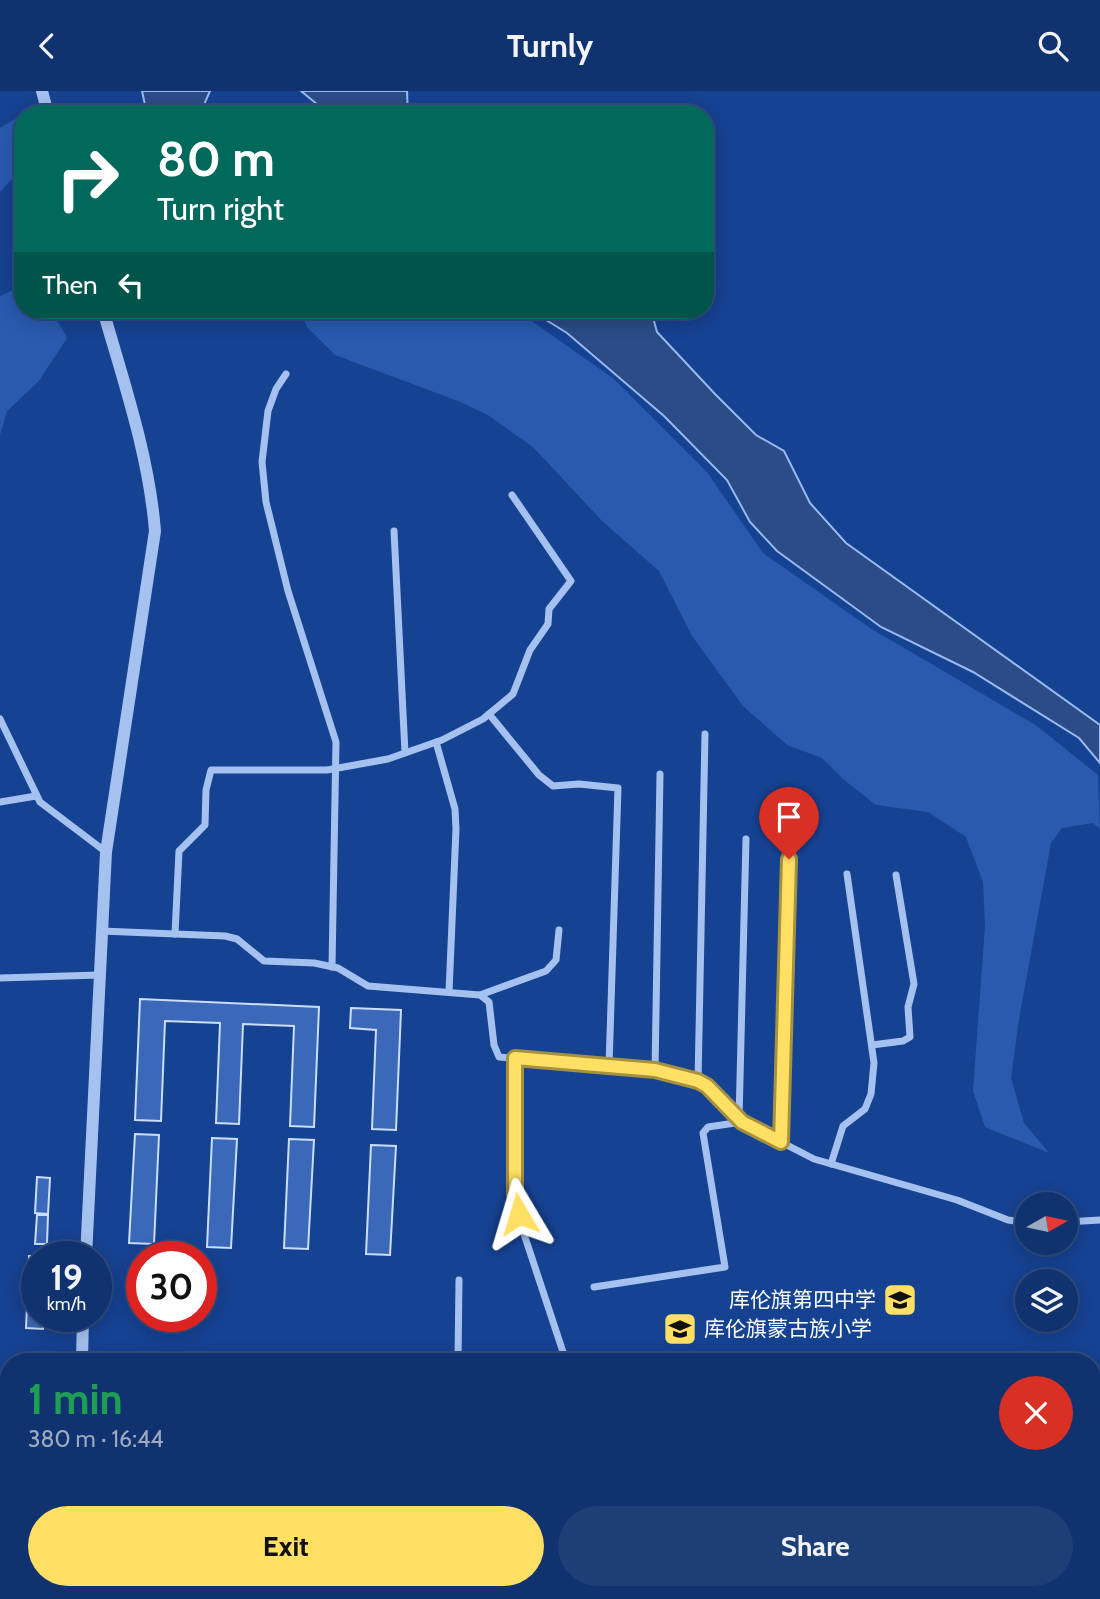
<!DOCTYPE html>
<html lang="en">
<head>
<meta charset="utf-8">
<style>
  body { margin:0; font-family:Cabin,"Noto Sans SC",sans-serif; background:#1e3e76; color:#f1f3f6; height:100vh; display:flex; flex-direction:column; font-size:26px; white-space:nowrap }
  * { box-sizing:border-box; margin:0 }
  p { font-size:23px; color:#9caac2 }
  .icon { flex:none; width:38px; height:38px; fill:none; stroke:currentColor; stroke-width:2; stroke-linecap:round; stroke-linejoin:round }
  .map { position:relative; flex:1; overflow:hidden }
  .drawer { position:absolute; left:0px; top:1262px; width:1101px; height:247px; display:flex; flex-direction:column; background:#10326e; border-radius:28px 28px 0 0; box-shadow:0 4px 18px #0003,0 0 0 2px #304d81 }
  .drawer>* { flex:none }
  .top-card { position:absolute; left:14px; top:14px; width:700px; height:214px; border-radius:28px; box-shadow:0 4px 18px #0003,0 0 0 2px #304d81; background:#00695c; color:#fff; overflow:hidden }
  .needle { width:46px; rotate:81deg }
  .buttons { position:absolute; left:1015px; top:1101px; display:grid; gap:14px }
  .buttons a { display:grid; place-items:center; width:63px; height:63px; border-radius:50%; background:#10326e; box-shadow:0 4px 18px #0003,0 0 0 2px #304d81; font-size:35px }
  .speed { position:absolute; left:21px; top:1150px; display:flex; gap:14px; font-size:35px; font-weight:700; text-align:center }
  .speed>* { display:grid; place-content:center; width:91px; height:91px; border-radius:50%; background:#10326e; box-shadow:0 4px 18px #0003,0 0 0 2px #304d81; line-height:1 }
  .speed small { font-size:18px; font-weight:400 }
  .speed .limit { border:10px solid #d22; background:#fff; color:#111 }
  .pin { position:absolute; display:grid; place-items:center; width:60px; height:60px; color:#fff; margin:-72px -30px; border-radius:50% 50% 50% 0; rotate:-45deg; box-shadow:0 0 7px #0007 }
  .pin .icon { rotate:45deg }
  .me { position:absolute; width:77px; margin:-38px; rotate:353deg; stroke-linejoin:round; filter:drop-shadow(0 0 5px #0008) }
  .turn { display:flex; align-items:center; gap:24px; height:147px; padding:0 28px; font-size:32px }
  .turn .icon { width:91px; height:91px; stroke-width:2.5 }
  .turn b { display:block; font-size:49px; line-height:60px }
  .then { display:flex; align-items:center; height:66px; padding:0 28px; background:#0003; gap:14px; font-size:26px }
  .round { display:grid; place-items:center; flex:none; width:74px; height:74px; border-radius:37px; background:#1e3e76 }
  .overview { display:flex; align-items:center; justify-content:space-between; height:119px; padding:0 28px }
  h1 { font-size:42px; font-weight:700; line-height:52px; color:#1e9e55 }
  .button { display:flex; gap:14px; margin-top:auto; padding:14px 28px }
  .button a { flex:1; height:80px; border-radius:42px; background:#ffdf64; color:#111; font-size:28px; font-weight:700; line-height:80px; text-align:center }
  .button a+a { background:#1e3e76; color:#f1f3f6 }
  header { display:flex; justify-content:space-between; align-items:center; height:91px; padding:0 28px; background:#10326e; font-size:32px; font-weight:700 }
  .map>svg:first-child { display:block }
  .green { fill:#295ab0 }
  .water { fill:#2b4c87; stroke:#97baf3; stroke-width:2 }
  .building { fill:#3b68b8; stroke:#ccddfb; stroke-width:2 }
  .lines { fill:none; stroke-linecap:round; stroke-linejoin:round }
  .minor { stroke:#a5c1f0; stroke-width:7 }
  .tertiary { stroke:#a5c1f0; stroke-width:12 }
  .secondary { stroke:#d3e1fb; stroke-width:14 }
  .route-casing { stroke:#a69141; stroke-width:18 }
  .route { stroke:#ffdf64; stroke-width:12 }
  .labels { text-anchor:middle; stroke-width:7; stroke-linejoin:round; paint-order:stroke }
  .poi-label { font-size:21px; fill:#fff; stroke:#164292; text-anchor:end }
</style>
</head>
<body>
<header><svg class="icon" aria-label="back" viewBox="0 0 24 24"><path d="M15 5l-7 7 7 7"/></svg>Turnly<svg class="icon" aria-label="search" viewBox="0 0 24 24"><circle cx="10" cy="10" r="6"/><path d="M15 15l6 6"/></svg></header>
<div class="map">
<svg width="1100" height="1508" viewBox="0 0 1100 1508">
  <rect width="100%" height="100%" fill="#164292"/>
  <!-- green -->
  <g class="green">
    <polygon points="22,24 19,80 0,101 0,37"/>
    <polygon points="11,200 23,204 23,219 51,219 67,247 38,291 7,320 0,344 0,205"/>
    <polygon points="300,219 516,219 614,288 707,381 763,462 870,537 1037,635 1098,684 1100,738 1093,732 1062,737 1051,752 1019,928 1011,987 1024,1032 1049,1062 985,1036 973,1000 985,835 983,791 966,746 928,721 876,714 843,688 822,667 787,654 743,615 692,545 659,480 602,430 534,357 488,324 458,310 335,264 307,236"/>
  </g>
  <!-- water -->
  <g class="water">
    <polygon points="142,0 210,0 200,23 147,23"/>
    <polygon points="301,0 407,0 408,23 329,23"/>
    <polygon points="530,219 651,219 657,241 715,303 756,344 784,360 810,412 846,452 1100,634 1100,672 1079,647 973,581 881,536 777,460 750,431 727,389 664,325 567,242"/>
  </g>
  <!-- building -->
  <g class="building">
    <polygon points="140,908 319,916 314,1036 290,1035 294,935 243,933 239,1033 216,1032 220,932 165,930 161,1030 135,1029"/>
    <polygon points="351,917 401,919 396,1039 372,1038 376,939 350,937"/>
    <polygon points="135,1043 159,1044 154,1153 129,1152"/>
    <polygon points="212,1047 237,1048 231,1157 207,1156"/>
    <polygon points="289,1048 314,1049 308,1158 284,1157"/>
    <polygon points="371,1054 396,1055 390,1164 366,1163"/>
    <polygon points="37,1086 50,1087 48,1123 35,1122"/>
    <polygon points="37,1124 48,1124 47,1153 35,1153"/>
    <polygon points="29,1165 45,1165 37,1166 37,1225 43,1225 43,1238 26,1237"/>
    <polygon points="150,1500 175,1500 176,1508 151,1508"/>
    <polygon points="372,1500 394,1500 395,1508 373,1508"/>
  </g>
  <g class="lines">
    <!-- minor -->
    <g class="minor">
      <polyline points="286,283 276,298 268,320 262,371 266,411 288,500 336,651 332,876"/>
      <polyline points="394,440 405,662"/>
      <polyline points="489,623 539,684 553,695 579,693 618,697 609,975"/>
      <polyline points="0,628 40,711 106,761"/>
      <polyline points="436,651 455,718 456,738 449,901"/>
      <polyline points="0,711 36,705"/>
      <polyline points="101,840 225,845 237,848 264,870 314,872 338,877 368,895 480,904 489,911 494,954 499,966 655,980 698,991 707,995 742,1031 814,1068 957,1109 1008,1129 1027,1132"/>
      <polyline points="175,843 179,760 205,734 206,699 211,679 327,679 388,668 442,649 483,628 513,603 530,559 548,533 549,518 571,490 512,404"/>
      <polyline points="0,887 99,884"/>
      <polyline points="480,904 546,880 556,869 559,839"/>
      <polyline points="872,954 903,950 910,946 908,916 914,893 896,784"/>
      <polyline points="515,967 515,1102 524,1143 566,1270"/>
      <polyline points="655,980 660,683"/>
      <polyline points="698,991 705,643"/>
      <polyline points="739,1028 746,748"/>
      <polyline points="781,1051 789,768"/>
      <polyline points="831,1073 843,1035 865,1018 871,1003 874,972 847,783"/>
      <polyline points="1066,1131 1100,1129"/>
      <polyline points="594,1196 725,1176 703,1042 708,1036 742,1031"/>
      <polyline points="458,1270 459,1189"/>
      <polyline points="0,1350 9,1349"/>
      <polyline points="0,1432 9,1432"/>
      <polyline points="500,1500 502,1508"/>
      <polyline points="635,1500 638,1508"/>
    </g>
    <!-- tertiary -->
    <g class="tertiary">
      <polyline points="42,0 48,23"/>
      <path d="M86,1166L106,761L155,440C149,365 124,292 103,219"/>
      <polyline points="82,1270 83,1225"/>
      <polyline points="85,1500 87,1508"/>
    </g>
    <!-- secondary -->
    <g class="secondary">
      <polyline points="1092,1464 1100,1459"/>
      <polyline points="1013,1508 1027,1500"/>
    </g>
  </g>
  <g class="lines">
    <defs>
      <polyline id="route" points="519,1123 515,1102 515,967 655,979 698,990 707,995 742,1031 781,1051 789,768"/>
    </defs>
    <!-- route casing -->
    <use href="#route" class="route-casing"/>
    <!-- route -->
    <use href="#route" class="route"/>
  </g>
  <!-- icons -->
  <defs>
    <symbol id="school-square" viewBox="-11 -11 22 22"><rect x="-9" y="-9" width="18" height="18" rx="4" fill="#ffdf64" stroke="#164292"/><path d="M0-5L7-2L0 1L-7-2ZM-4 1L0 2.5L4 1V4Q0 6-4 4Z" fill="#111"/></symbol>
  </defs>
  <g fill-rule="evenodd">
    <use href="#school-square" x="881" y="1190" width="38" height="38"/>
    <use href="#school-square" x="661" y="1219" width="38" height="38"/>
  </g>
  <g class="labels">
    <!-- poi labels -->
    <g class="poi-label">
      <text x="876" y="1216">库伦旗第四中学</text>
      <text x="704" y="1245" text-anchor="start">库伦旗蒙古族小学</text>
    </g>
  </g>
</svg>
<div class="buttons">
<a><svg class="needle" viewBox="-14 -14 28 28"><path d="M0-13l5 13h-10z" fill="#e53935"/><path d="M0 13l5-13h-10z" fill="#9caac2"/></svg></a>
<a><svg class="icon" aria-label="layers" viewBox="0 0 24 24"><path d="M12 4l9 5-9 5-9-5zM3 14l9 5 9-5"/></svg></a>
</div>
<div class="speed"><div>19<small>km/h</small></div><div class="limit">30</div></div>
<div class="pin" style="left:789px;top:768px;background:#d93025"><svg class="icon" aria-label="arrive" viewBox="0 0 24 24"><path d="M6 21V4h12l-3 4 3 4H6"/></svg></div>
<svg class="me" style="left:519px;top:1123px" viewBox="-20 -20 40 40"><path d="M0-17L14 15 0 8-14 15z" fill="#ffdf64" stroke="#fff" stroke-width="4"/></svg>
<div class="top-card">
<div class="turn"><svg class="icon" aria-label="right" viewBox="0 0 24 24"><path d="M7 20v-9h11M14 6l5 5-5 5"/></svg><div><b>80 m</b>Turn right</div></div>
<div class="then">Then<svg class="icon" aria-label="left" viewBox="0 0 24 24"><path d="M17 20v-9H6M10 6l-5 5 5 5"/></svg></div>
</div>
<section class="drawer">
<div class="overview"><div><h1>1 min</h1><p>380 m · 16:44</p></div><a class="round" style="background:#d93025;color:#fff"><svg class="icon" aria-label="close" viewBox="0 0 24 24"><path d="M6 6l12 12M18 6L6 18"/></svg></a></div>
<div class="button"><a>Exit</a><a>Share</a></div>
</section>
</div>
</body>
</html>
